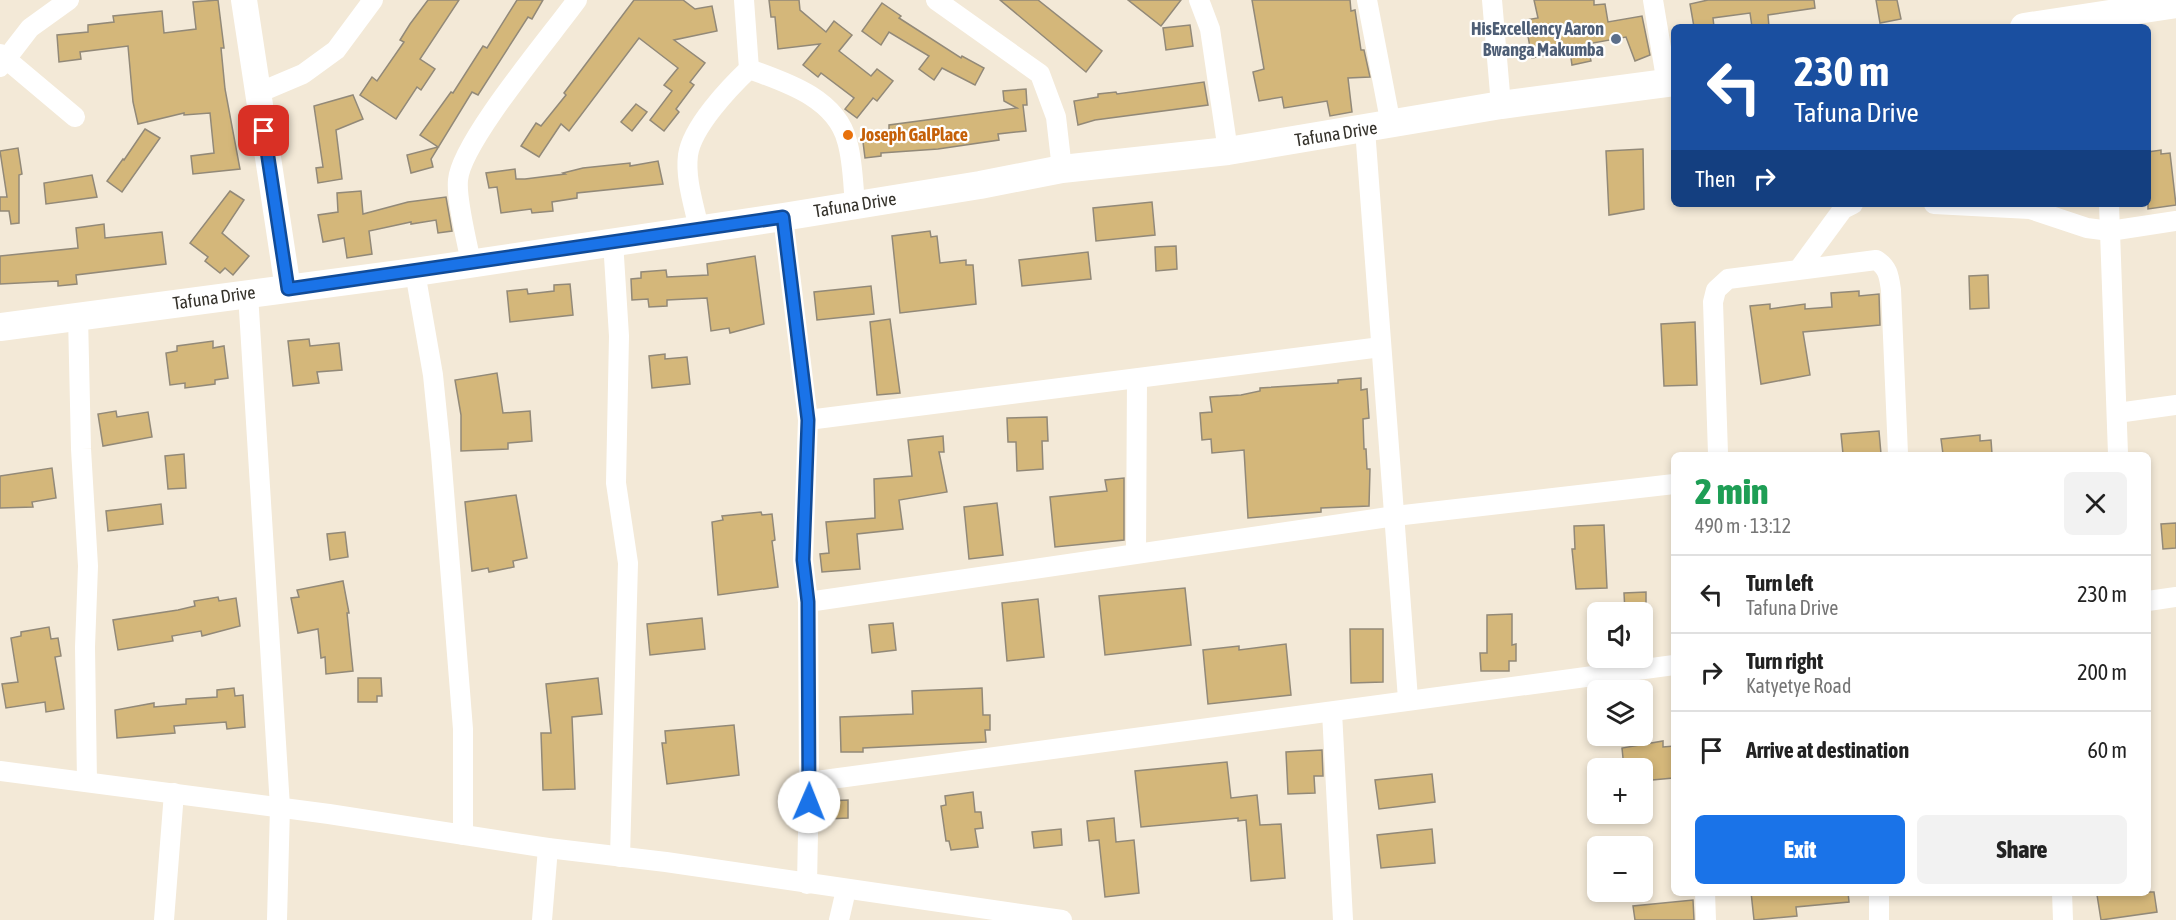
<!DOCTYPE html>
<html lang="en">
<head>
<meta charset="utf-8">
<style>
  body { margin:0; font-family:"Asap Condensed",sans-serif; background:#f2f2f2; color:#222; height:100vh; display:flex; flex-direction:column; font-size:22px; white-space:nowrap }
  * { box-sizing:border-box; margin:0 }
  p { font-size:20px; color:#767676 }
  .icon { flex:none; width:33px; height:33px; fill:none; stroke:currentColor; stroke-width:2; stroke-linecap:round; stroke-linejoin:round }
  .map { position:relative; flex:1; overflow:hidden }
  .sheet { position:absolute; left:1671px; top:452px; width:480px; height:444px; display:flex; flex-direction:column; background:#fff; border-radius:9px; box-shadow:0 3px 9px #0003 }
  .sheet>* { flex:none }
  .guide { position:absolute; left:1671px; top:24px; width:480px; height:183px; border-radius:9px; box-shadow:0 3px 9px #0003; background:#1a4fa0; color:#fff; overflow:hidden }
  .tools { position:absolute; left:1587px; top:602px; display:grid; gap:12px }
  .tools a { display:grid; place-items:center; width:66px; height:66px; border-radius:9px; background:#fff; box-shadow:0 3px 9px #0003; font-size:30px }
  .pin { position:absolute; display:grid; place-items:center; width:51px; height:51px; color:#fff; margin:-26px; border-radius:12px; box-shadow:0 3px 9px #0006 }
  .me { position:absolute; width:66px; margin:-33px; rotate:1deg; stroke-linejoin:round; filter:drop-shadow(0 0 4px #0008) }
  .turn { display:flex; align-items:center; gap:21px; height:126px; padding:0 24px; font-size:27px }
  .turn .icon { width:78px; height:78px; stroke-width:2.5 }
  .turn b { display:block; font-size:42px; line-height:51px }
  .then { display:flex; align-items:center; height:57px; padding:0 24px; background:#0003; gap:12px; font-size:22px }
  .round { display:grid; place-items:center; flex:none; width:63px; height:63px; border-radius:9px; background:#f2f2f2 }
  .overview { display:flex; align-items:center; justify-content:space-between; height:102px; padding:0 24px }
  h1 { font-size:36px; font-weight:800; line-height:45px; color:#1e9e55 }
  .button { display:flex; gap:12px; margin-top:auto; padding:12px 24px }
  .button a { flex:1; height:69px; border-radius:9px; background:#1a73e8; color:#fff; font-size:24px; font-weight:800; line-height:69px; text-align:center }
  .button a+a { background:#f2f2f2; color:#222 }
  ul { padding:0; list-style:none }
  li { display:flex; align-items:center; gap:18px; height:78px; padding:0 24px; border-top:2px solid #e0e0e0 }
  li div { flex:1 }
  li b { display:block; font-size:22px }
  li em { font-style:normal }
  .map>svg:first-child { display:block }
  .building { fill:#d4b77a; stroke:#928978; stroke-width:1.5 }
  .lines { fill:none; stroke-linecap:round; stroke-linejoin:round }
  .minor { stroke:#fff; stroke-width:20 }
  .tertiary { stroke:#fff; stroke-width:26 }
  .secondary { stroke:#fff; stroke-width:28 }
  .route-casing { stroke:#114b97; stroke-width:15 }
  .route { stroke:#1a73e8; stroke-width:10 }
  .service-dot { fill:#5c6f8a; stroke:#fff; stroke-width:2 }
  .food-dot { fill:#e8710a; stroke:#fff; stroke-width:2 }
  .labels { text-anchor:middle; stroke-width:4.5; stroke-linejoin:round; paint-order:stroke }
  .service-label { font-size:18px; font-weight:bold; fill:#4e5e75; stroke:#fff; text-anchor:end }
  .street-label { font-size:18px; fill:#34312a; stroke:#fff }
  .food-label { font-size:18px; font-weight:bold; fill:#c56008; stroke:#fff; text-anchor:start }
</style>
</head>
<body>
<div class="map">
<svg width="2176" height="920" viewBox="0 0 2176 920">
  <rect width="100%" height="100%" fill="#f3e9d7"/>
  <!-- building -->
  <g class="building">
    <polygon points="218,0 224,48 221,48 225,89 240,169 193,174 191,156 214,153 210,113 184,115 184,113 138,124 133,102 128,46 80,52 81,59 59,62 57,35 88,32 88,25 114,22 113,16 162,11 164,33 196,29 193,2"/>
    <polygon points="428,0 459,0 420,59 435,69 421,90 417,87 396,119 360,95 372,77 377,81 404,42 400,40 410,24"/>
    <polygon points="517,0 543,0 532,19 528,17 478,95 472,92 431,159 433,167 411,173 407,155 438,147 420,135 451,92 453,93 483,46 487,48"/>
    <polygon points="634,0 683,0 695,9 712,6 717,31 674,40 705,63 690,82 694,85 676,109 679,112 664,131 650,120 672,91 664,85 678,68 639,38 569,131 561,124 539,157 521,146 536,123 541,126 566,95 564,93"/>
    <polygon points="769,0 799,0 800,10 826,32 834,21 852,35 839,51 871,76 877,69 893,81 877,101 873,98 857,118 845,109 854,98 821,73 818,77 803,65 820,44 778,49 775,17 771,17"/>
    <polygon points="1000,0 1038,0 1102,51 1086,72"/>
    <polygon points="1128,0 1181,0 1161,26"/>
    <polygon points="1252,0 1350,0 1351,11 1355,10 1361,50 1364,50 1370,77 1348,78 1352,112 1330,116 1327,101 1284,108 1282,97 1259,101 1253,72 1264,69"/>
    <polygon points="1534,0 1594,0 1594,5 1605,4 1608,22 1642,16 1650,55 1635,61 1626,37 1587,44 1591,61 1572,65 1570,51 1532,58 1525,20 1538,18"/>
    <polygon points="1708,0 1814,0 1815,8 1768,15 1769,27 1752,27 1750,13 1713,18 1714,27 1694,27 1690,4"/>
    <polygon points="1876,0 1897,0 1901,19 1880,23"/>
    <polygon points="882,3 901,16 899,18 961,58 962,56 984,68 975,85 942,68 934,80 919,69 929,56 889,32 881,45 862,31"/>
    <polygon points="1190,25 1193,46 1166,50 1163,28"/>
    <polygon points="1204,82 1208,105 1095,120 1078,125 1074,101 1098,97 1098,94 1116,92 1117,94"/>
    <polygon points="1026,89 1027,105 1023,105 1026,131 998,134 999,140 938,149 881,153 881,156 865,158 862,134 889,131 889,125 1017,108 1004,101 1003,91"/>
    <polygon points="353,95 363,119 336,130 342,179 318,183 316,168 323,167 314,106"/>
    <polygon points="636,104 647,112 632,131 621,122"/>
    <polygon points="145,129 160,138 122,192 107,181 123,159 124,160"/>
    <polygon points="18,148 22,174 19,175 19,223 11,224 9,211 0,211 0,197 7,197 0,151"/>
    <polygon points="1643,149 1644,209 1609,215 1606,151"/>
    <polygon points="2161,150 2161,154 2170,153 2176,205 2148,209 2148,152"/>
    <polygon points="658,161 663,184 577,193 577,198 552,202 553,211 532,213 531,209 501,213 497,187 489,188 486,173 515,169 516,179 525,179 565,174 563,173 583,168 630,163 630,166"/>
    <polygon points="92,175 97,197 46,204 44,183"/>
    <polygon points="230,191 244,200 222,233 249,256 233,275 225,268 220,273 205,261 208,257 190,243"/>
    <polygon points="361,191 363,214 408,202 446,197 452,231 438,233 436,220 411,224 411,222 369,231 372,254 347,258 344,238 323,242 318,215 338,212 337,193"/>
    <polygon points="1152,202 1155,235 1096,241 1093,208"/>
    <polygon points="104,224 105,238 162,232 166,264 76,275 77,284 58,286 58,281 0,284 0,256 78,248 76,228"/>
    <polygon points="930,231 931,237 937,236 940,263 966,260 966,265 973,265 976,304 900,313 892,236"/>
    <polygon points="1176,246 1177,269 1156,271 1155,247"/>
    <polygon points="1088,252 1091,279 1022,286 1019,260"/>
    <polygon points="755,256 764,324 730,333 729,328 711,331 707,298 667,300 667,306 649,307 648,299 632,300 631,279 641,278 641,272 666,270 667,277 708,275 707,264"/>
    <polygon points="1988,275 1989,308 1970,309 1969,276"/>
    <polygon points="570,284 573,315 510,322 507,291 527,289 528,294 554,291 554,285"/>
    <polygon points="871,286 874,314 817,320 814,292"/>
    <polygon points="1859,291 1859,296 1879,294 1880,325 1803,332 1810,375 1761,384 1750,306 1770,304 1770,309 1805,304 1805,309 1832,307 1831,293"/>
    <polygon points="890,319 900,393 877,395 870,322"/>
    <polygon points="1695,322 1697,385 1664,386 1661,324"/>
    <polygon points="309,339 310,346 339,343 342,370 317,372 319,383 293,386 288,341"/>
    <polygon points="213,341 213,348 224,346 228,378 215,380 215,384 185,388 185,383 170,385 166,353 177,351 177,346"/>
    <polygon points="665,354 665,359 687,357 690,384 652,388 649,356"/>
    <polygon points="497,373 503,413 530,411 532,441 508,443 508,449 461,451 461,415 455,380"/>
    <polygon points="1361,378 1361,390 1367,389 1369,418 1363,419 1364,449 1366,449 1367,469 1370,469 1369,506 1321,508 1321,512 1248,518 1244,450 1212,453 1211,439 1202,440 1200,413 1212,412 1210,397 1241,395 1260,391 1260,388 1338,383 1338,380"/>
    <polygon points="116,411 117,417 148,412 152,437 103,446 98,414"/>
    <polygon points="1047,417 1048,441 1042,441 1043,469 1017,471 1016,442 1008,442 1007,418"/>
    <polygon points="1879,431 1881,454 1843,454 1841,434"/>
    <polygon points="1980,435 1980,441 1991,440 1992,454 1943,454 1941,439"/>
    <polygon points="943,436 944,452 939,452 947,492 899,500 903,529 857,534 860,569 822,572 820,554 829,553 826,522 875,518 874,479 912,476 908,440"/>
    <polygon points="184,454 186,488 168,489 165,456"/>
    <polygon points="52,468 56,498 32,502 33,507 0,508 0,476"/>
    <polygon points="1124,478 1124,540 1055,547 1050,497 1107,491 1105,480"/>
    <polygon points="516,495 527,558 513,561 514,567 489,572 488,568 472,571 465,502"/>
    <polygon points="997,503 1003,555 969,559 964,507"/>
    <polygon points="161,504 163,524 108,531 106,511"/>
    <polygon points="761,512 762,515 772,514 775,540 772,541 778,587 718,595 712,522 723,520 722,516"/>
    <polygon points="2176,523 2176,548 2163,549 2161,524"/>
    <polygon points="1604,525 1607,588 1576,589 1572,549 1575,549 1574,526"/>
    <polygon points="345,532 348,557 330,560 327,534"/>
    <polygon points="343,581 349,613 347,613 353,671 326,674 325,657 321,658 318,629 298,633 291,598 299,597 297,590"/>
    <polygon points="1185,588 1191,645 1105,655 1099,596"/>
    <polygon points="1646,592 1646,612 1625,612 1624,593"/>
    <polygon points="218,597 219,601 236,598 240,626 202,636 201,631 172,636 173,641 118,650 113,620 178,610 195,606 194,601"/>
    <polygon points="1038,599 1044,657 1007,661 1002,603"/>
    <polygon points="1512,614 1512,645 1516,644 1516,661 1509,661 1509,671 1481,671 1480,653 1487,653 1487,615"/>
    <polygon points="702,618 705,649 650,655 647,624"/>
    <polygon points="893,623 896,650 872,653 869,625"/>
    <polygon points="49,627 51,639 58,638 61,656 55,657 64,709 46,712 45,702 6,708 2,684 18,682 11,638 21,636 21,632"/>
    <polygon points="1350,629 1383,629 1383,682 1351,683"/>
    <polygon points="1286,644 1291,695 1208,704 1203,650 1239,646 1239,650"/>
    <polygon points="358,678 381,678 382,696 377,696 377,702 358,702"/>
    <polygon points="598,678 602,714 572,717 575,789 543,790 541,733 551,733 546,684"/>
    <polygon points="234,688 235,696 243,695 245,727 227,729 226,722 174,726 175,733 117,738 115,710 154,703 154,707 186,704 186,699 217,697 217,690"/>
    <polygon points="982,688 983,715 990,715 990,730 985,730 986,742 863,748 863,752 841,752 840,717 913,714 912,691"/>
    <polygon points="734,725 739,775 667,784 662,743 666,743 665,731"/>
    <polygon points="1663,741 1663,747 1674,746 1673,778 1642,781 1642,768 1624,768 1622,748"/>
    <polygon points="1322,750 1323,776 1314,776 1315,793 1288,794 1286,752"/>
    <polygon points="1227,762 1231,798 1257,795 1260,825 1281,824 1285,878 1251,881 1246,820 1238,821 1238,818 1141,827 1135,771"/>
    <polygon points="1432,774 1435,802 1379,809 1375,780"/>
    <polygon points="973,792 975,812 981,812 983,828 975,829 978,847 951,850 949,841 946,841 941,806 946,805 945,796"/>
    <polygon points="848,800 848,818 827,819 826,801"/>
    <polygon points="1114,818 1116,842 1134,840 1139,893 1105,897 1099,840 1089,841 1087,821"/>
    <polygon points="1061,829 1062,845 1034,848 1032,832"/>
    <polygon points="1432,829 1435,863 1381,868 1377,835"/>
    <polygon points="1751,892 1848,892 1849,902 1796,907 1797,916 1754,920"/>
    <polygon points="2118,892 2154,892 2157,912 2101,920 2097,895"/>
    <polygon points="1693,900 1694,920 1635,920 1633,906"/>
  </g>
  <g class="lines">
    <!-- minor -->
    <g class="minor">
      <polyline points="744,0 749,69"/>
      <polyline points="936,0 1040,74 1056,117 1062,169"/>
      <polyline points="1199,0 1210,29 1228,151"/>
      <polyline points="1367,0 1391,125"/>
      <polyline points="1492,0 1501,105"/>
      <polyline points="1653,0 1667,84"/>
      <polyline points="0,54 75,117"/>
      <polyline points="0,67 30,28 69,0"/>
      <path d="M749,69C785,82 836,98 847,141C853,161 853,184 855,205"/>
      <polyline points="258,93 303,74 336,50 373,0"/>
      <polyline points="1365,129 1408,699"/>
      <polyline points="1934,204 2030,209 2087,228 2110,231 2176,221"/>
      <polyline points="2109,204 2118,454"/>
      <polyline points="783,217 808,420 803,560 808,602 809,782 807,884"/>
      <path d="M699,229C694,205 685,179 688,155C692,127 729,88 749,69"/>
      <polyline points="613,241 619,336 616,483 628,563 620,857"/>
      <path d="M471,263C467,241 456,200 458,180C461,142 551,36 577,0"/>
      <polyline points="1799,269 1843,209 1853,204"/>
      <polyline points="415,272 433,375 441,454 463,729 463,835"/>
      <polyline points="248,294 280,807 277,920"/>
      <polyline points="78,316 81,449 88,566 85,647 87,782"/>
      <polyline points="2117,413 2176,405"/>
      <polyline points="808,420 1381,347"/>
      <path d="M1718,454L1713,302L1716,290L1728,279L1876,260C1888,267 1889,276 1891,290L1898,454"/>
      <polyline points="1136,553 1137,379"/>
      <polyline points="2148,601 2176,597"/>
      <polyline points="808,602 1395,516 1674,484"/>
      <polyline points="1332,712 1343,920"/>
      <polyline points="0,771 329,814 548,848 666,862 1062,920"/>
      <polyline points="809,782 1674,665"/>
      <polyline points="1705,892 1706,920"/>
      <polyline points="1879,892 1879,920"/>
      <polyline points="2062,892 2063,920"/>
      <polyline points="164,920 174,793"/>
      <polyline points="542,920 548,848"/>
      <polyline points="839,920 846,890"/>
    </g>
    <!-- tertiary -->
    <polyline class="tertiary" points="244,0 288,289"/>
    <!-- secondary -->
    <g class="secondary">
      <polyline points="2024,27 2176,4"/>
      <polyline points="0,327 415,272 783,217 980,185 1062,169 1228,151 1501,105 1674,82"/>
    </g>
  </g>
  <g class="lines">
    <defs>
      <polyline id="route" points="264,131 288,289 783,217 808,420 803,560 808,602 809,802"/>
    </defs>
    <!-- route casing -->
    <use href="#route" class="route-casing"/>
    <!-- route -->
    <use href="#route" class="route"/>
  </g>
  <!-- markers -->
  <circle class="service-dot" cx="1616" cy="39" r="6"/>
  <circle class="food-dot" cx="848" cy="135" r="6"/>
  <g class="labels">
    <!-- service labels -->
    <g class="service-label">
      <text x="1604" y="35">HisExcellency Aaron<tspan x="1604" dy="21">Bwanga Makumba</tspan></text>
    </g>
    <!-- street labels -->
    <g class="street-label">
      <text transform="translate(1336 134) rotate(-9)" y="6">Tafuna Drive</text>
      <text transform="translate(855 205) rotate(-9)" y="6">Tafuna Drive</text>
      <text transform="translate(214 298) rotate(-8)" y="6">Tafuna Drive</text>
    </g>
    <!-- food labels -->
    <g class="food-label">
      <text x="860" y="141">Joseph GalPlace</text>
    </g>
  </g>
</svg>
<div class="tools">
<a><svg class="icon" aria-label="sound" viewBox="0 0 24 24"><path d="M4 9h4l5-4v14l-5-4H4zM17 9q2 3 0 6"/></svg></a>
<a><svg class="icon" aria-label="layers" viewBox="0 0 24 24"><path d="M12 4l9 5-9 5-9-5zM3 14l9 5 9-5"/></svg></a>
<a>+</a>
<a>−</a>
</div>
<div class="pin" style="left:264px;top:131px;background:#d93025"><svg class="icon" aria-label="arrive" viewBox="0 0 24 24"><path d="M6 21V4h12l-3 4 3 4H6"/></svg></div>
<svg class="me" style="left:809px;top:802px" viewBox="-20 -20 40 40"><circle r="19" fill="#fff"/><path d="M0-13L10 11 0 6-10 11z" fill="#1a73e8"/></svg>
<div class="guide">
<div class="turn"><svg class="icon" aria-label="left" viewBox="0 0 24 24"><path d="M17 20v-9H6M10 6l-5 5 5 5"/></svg><div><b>230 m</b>Tafuna Drive</div></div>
<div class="then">Then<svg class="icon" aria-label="right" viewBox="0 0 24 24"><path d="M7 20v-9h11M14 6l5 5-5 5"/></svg></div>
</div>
<section class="sheet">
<div class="overview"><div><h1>2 min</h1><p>490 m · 13:12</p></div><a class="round"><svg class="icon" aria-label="close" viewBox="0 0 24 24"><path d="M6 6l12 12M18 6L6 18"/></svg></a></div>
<ul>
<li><svg class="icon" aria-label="left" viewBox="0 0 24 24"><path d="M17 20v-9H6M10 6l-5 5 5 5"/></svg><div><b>Turn left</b><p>Tafuna Drive</p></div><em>230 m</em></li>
<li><svg class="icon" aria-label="right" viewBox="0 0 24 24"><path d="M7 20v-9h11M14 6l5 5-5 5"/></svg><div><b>Turn right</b><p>Katyetye Road</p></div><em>200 m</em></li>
<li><svg class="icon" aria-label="arrive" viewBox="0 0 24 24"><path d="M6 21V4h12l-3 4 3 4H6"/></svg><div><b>Arrive at destination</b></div><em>60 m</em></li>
</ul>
<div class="button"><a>Exit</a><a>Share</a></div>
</section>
</div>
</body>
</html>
